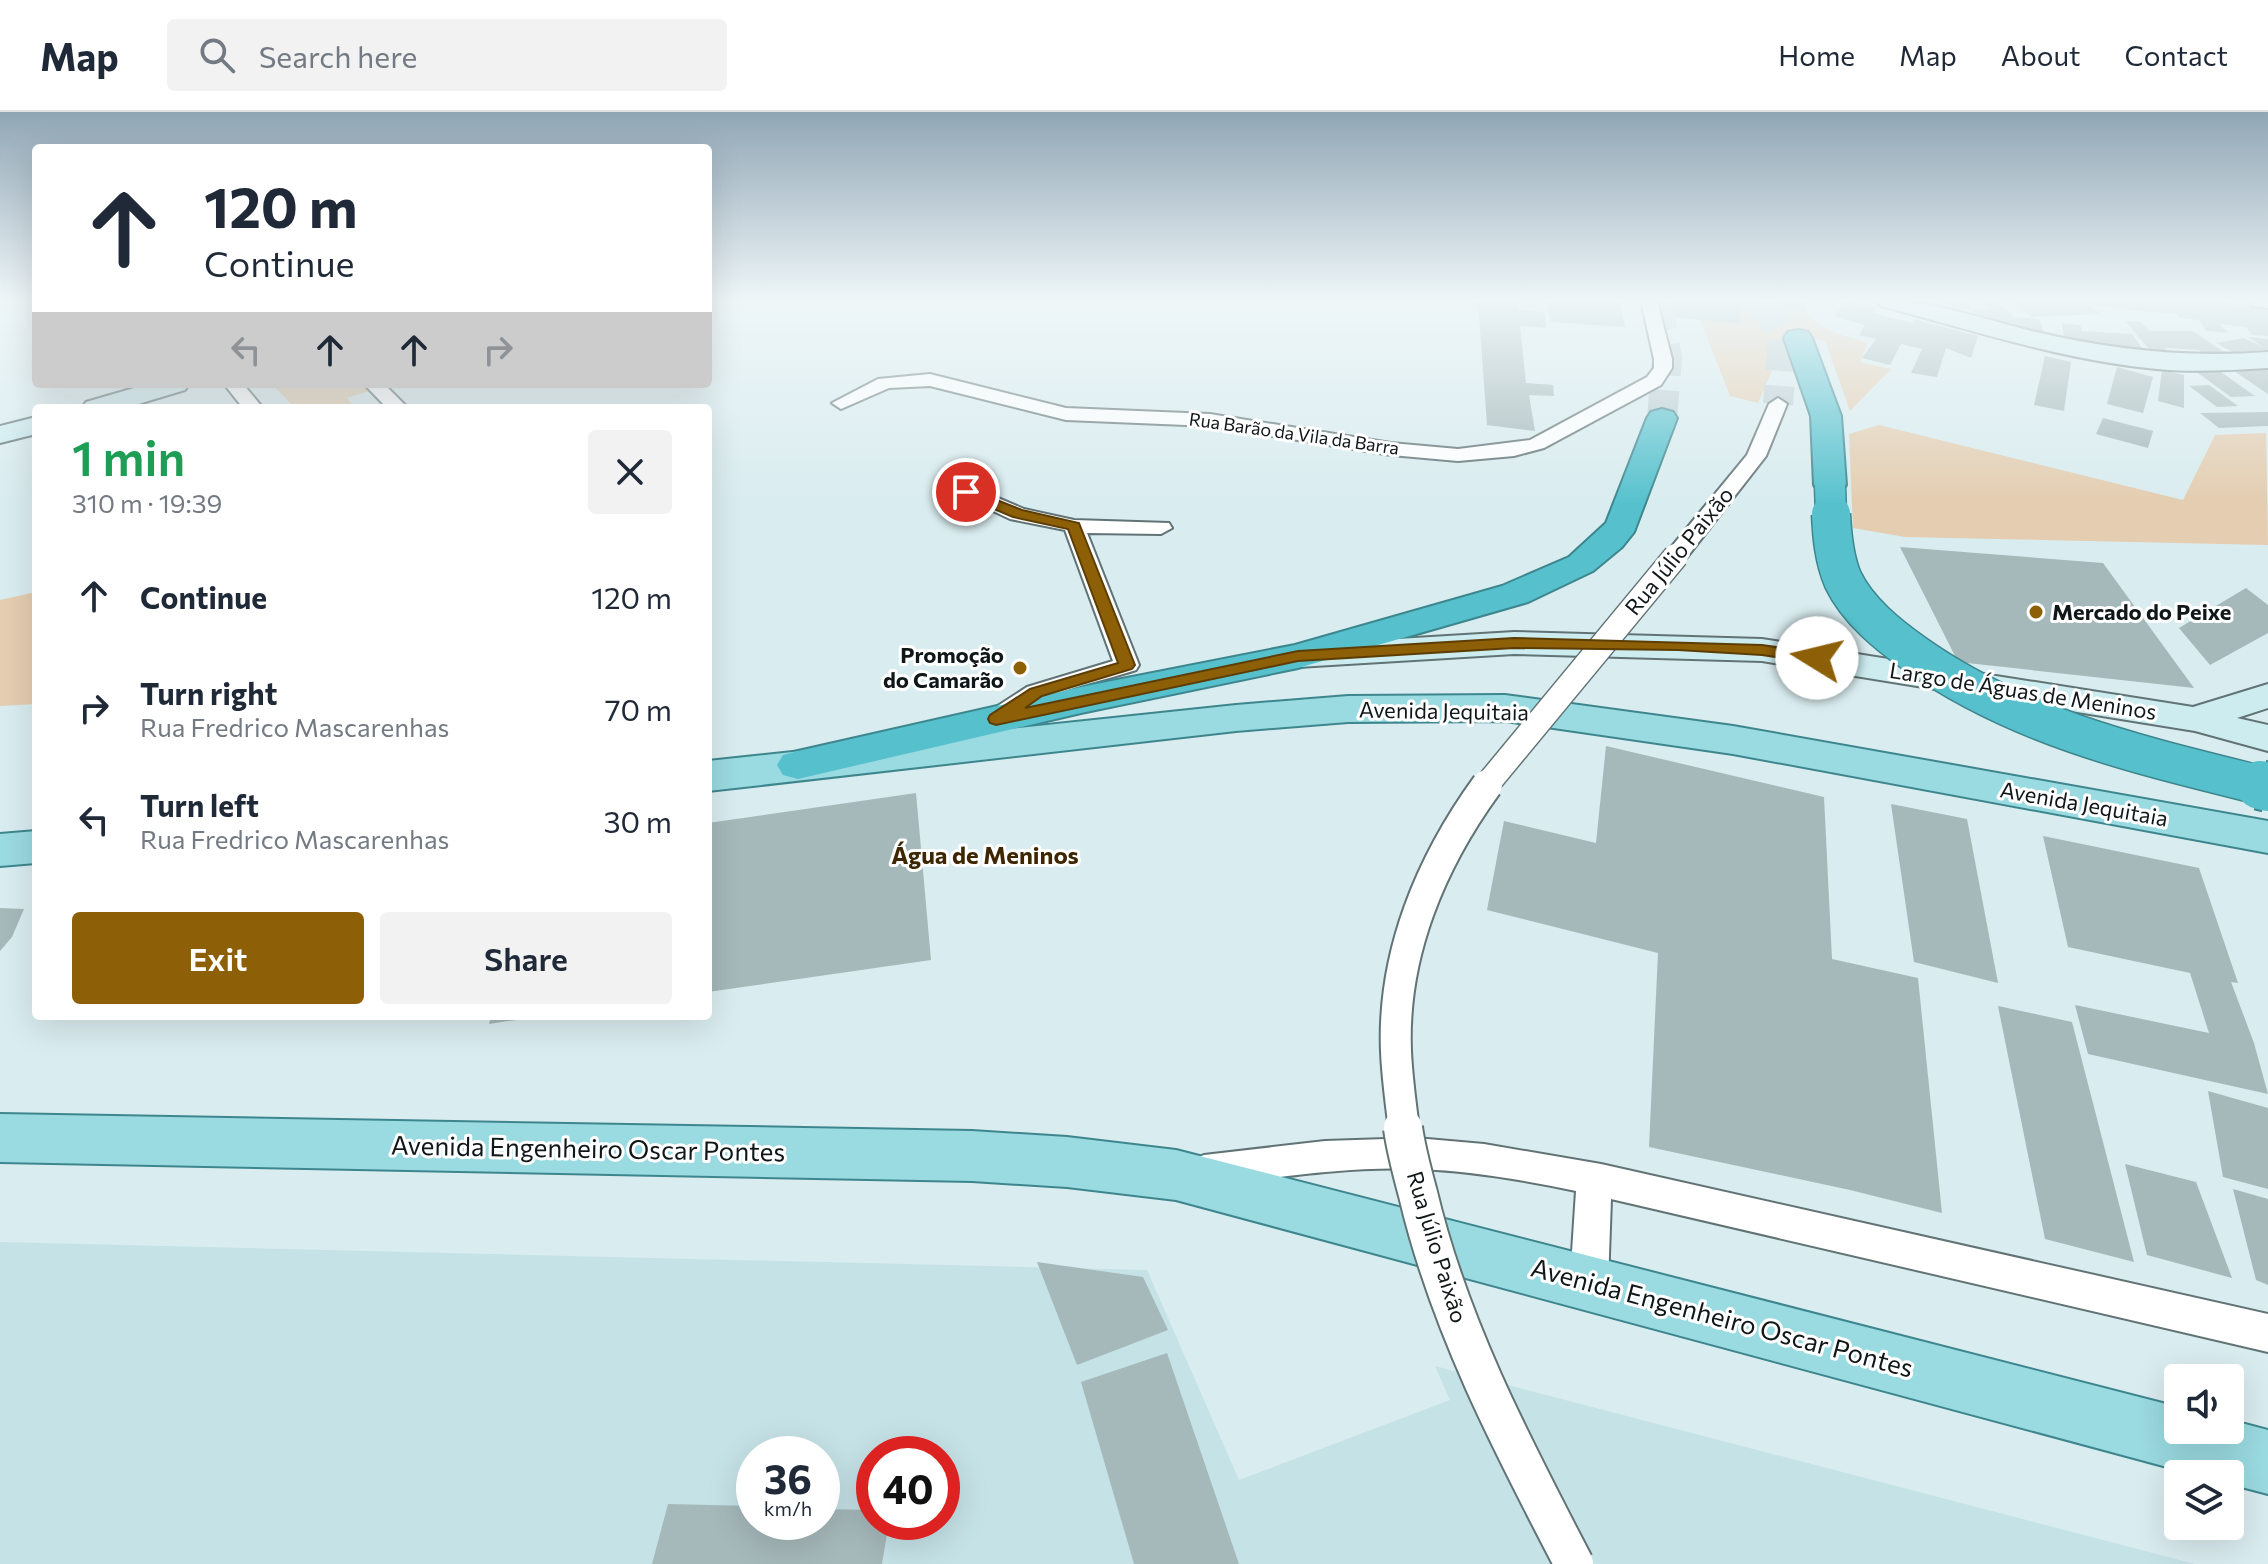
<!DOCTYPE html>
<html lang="en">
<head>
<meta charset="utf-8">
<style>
  body { margin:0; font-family:Commissioner,sans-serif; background:#f2f2f3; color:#1f2937; height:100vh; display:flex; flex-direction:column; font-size:30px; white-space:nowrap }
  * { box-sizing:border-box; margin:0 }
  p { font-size:26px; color:#747a83 }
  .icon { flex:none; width:44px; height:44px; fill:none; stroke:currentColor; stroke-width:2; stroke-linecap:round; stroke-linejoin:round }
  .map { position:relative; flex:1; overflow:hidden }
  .sheet { position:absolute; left:32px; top:292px; width:680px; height:616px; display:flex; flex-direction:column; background:#fff; border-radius:8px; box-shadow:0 8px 32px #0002 }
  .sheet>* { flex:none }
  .top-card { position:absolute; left:32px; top:32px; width:680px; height:244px; border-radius:8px; box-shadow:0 8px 32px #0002; background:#fff; color:#1f2937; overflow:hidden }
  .tools { position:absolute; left:2164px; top:1252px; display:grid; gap:16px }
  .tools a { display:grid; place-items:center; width:80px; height:80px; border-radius:8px; background:#fff; box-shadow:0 8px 32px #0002; font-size:40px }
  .speed { position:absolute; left:736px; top:1324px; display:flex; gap:16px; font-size:40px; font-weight:700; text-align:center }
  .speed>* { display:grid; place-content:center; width:104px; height:104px; border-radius:50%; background:#fff; box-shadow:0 8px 32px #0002; line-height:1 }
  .speed small { font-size:20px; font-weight:400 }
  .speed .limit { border:12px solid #d22; background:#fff; color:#111 }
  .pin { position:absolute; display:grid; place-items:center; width:68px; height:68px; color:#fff; margin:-34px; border:4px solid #fff; border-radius:50%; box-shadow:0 2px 8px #0007 }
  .me { position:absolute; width:88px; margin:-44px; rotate:279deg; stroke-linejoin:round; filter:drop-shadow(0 0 6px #0008) }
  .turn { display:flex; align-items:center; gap:28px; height:168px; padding:0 40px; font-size:36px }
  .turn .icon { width:104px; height:104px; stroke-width:2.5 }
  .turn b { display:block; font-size:56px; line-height:68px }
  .lanes { display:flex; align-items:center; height:76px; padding:0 40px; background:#0003; justify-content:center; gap:40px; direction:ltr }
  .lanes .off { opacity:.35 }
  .round { display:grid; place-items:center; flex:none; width:84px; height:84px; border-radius:8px; background:#f2f2f3 }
  .summary { display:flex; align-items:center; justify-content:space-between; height:136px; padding:0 40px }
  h1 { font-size:48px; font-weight:600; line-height:60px; color:#1e9e55 }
  .cta { display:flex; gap:16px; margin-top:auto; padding:16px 40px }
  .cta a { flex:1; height:92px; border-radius:8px; background:#8d5f07; color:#fff; font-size:32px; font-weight:600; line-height:92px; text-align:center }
  .cta a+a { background:#f2f2f3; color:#1f2937 }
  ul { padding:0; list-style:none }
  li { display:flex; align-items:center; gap:24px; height:112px; padding:0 40px }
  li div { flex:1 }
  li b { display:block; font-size:30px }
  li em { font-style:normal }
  header { display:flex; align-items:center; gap:48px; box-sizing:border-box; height:112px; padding:0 40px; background:#fff; border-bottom:2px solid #e0e1e3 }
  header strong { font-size:38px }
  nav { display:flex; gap:44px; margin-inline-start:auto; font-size:28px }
  .search { width:560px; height:72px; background:#f2f2f3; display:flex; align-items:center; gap:20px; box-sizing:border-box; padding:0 28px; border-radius:8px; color:#747a83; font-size:30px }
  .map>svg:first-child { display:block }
  .built { fill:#c5e2e6; fill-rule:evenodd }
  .green { fill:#e4cdb0 }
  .building { fill:#a5b8ba }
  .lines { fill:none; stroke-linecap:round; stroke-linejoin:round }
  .highway-tunnel { stroke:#bbcccf; stroke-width:30; stroke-dasharray:30 15; stroke-linecap:butt }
  .street-casing { stroke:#627375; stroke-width:4 }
  .secondary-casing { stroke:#627375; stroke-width:4 }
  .primary-casing { stroke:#3e868e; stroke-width:4 }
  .highway-casing { stroke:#3e868e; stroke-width:4 }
  .street { fill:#fff; fill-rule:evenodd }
  .secondary { fill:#ccecf0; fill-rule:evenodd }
  .primary { fill:#9adae1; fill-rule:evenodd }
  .highway { fill:#56c1cd; fill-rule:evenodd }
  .street-bridge-far2-casing { stroke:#627375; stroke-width:27; stroke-linecap:butt }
  .street-bridge-far1-casing { stroke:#627375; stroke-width:34; stroke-linecap:butt }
  .street-bridge-casing { stroke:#627375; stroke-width:42; stroke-linecap:butt }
  .highway-bridge-far2-casing { stroke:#3e868e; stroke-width:33; stroke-linecap:butt }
  .highway-bridge-far1-casing { stroke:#3e868e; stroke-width:41; stroke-linecap:butt }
  .highway-bridge-casing { stroke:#3e868e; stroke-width:52; stroke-linecap:butt }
  .street-bridge-far2 { stroke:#fff; stroke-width:24 }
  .street-bridge-far1 { stroke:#fff; stroke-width:30 }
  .street-bridge { stroke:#fff; stroke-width:38 }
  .highway-bridge-far2 { stroke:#56c1cd; stroke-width:30 }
  .highway-bridge-far1 { stroke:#56c1cd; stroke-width:38 }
  .highway-bridge { stroke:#56c1cd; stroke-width:48 }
  .route { fill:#8d5f07; stroke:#5c3e05; stroke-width:2 }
  .poi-dot { fill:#8d5f07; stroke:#fff; stroke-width:3 }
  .labels { text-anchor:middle; stroke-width:6; stroke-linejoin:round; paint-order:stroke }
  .far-street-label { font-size:18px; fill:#101718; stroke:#fff }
  .street-label { font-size:22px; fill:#101718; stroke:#fff }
  .poi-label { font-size:22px; font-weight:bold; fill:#101718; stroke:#fff; text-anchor:start }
  .neighbourhood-label { font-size:24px; font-weight:bold; fill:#3d2601; stroke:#fff }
  .near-street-label { font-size:26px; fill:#101718; stroke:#fff }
</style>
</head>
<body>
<header>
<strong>Map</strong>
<div class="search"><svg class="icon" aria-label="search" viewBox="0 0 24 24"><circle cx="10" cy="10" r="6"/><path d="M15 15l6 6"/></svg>Search here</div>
<nav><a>Home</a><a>Map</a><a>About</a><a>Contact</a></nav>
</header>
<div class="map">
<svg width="2268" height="1452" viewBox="0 0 2268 1452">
  <rect width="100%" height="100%" fill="#d9ecef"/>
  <!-- built -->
  <path class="built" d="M0,1130L1147,1158L1239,1368L1450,1288L1435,1254L2195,1452H0ZM754,1342H822V1410H754ZM874,1342H942V1410H874Z"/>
  <!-- green -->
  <g class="green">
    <path d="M1693,189H1805C1807,218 1845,223 1868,231L1860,250L1891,257L1850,299L1825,229L1788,222L1758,291L1730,284Z"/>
    <polygon points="272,272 362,272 369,279 347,286 355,296 295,296"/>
    <polygon points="1879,313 2183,388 2215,323 2266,321 2268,433 1905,425 1853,416 1849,322"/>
    <polygon points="36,480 36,592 0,594 0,488"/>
  </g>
  <!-- building -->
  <g class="building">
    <polygon points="1478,189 1518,189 1518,198 1545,200 1546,216 1520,214 1526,271 1553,273 1554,284 1529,283 1535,319 1487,313"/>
    <polygon points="1547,189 1620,189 1625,215 1551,210"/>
    <polygon points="1663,189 1805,189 1805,195 1742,192 1739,211 1667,205"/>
    <polygon points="1846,189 1876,196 1873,201 1913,211 1914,207 1978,224 1971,246 1946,236 1937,265 1911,261 1922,237 1901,232 1890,253 1862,246 1876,227 1859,223 1865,213 1834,204"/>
    <polygon points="1941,189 1964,189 1973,197 1950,197"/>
    <polygon points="1980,189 1997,189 2014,205 2039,207 2047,228 1977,210 1973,197 1989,197"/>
    <polygon points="2014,189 2207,189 2268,196 2268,224 2252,223 2246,215 2220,212 2228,221 2206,219 2199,208 2180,206 2177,202 2129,198 2126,195 2089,193 2100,202 2031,205"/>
    <polygon points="2125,209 2141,210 2150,219 2193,219 2231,245 2210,246 2199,238 2165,236 2174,245 2155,244"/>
    <polygon points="2062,211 2080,213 2082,219 2132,222 2147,243 2065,231"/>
    <polygon points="2248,225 2268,227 2268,238 2252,239 2258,242 2240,244 2216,231 2244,226 2263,235"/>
    <polygon points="2045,244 2071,250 2064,299 2034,293"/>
    <polygon points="2268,254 2268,282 2231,257"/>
    <polygon points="2117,255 2153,265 2143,301 2107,292"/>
    <polygon points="2162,258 2184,263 2184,296 2158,289"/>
    <polygon points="2218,258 2255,284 2231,285 2195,259"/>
    <polygon points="2209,273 2238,294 2217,295 2189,274"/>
    <polygon points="2268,300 2268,314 2219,316 2200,301"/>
    <polygon points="2103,306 2153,319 2148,336 2096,322"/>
    <polygon points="1900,435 2103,451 2194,576 1958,550"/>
    <polygon points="2246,476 2268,493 2268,521 2210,553 2179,516"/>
    <polygon points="1606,634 1824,685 1832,847 1918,866 1942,1101 1850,1078 1649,1035 1658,841 1487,798 1504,709 1596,731"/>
    <polygon points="916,681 931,848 708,880 708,711"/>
    <polygon points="1891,692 1967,707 1998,871 1914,850"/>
    <polygon points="2043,724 2199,756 2238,871 2231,870 2254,931 2268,982 2088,942 2075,893 2209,921 2190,861 2068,835"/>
    <polygon points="0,796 24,797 12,825 0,839"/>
    <polygon points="1998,894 2072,910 2134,1150 2045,1127"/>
    <polygon points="491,904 529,904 529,906 489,912"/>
    <polygon points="2208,979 2268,996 2268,1077 2223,1065"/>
    <polygon points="2125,1052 2196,1070 2232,1166 2147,1143"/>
    <polygon points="2233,1077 2268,1087 2268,1173 2256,1168"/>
    <polygon points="1037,1150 1143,1165 1168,1218 1077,1253"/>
    <polygon points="1167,1241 1239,1452 1134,1452 1081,1270"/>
    <polygon points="668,1392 754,1394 754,1410 822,1410 822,1397 874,1398 874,1410 889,1410 882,1452 652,1452"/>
  </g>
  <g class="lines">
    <!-- highway-tunnel -->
    <g class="highway-tunnel">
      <polyline points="1657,189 1667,247 1662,306"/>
      <polyline points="1763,189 1783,226 1778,292"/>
    </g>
    <defs>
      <g id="street">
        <polygon points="1641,189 1657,189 1672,247 1672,256 1661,273 1544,336 1514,344 1458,349 1391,343 1210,314 1066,308 930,274 889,276 841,297 832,291 878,267 930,262 1066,296 1210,302 1391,331 1458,337 1530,328 1647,265 1654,256 1654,247"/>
        <polygon points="224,272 243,272 263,296 243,296"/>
        <polygon points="364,272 384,272 408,296 387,296"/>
        <polygon points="1778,286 1787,292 1766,344 1684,449 1668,449 1665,444 1668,439 1747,343 1769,292"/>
        <path d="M947,364L1024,397L1074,408L1169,411L1172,416L1161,422L1087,421L1139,553L1136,558C1106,568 1071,574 1043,588C1025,597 1009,619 987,613L983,607L987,601L1027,575L1113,549L1065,418L1010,407L940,374L937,370L940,366Z"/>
        <path d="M1416,1026L1484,1032L1601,1052L2268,1202V1240L1611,1087L1608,1171L1602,1184L1589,1189L1576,1184L1570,1171L1576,1079C1524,1068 1471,1059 1418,1057C1346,1054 1275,1066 1204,1075L1192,1070L1187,1059L1192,1048L1204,1043L1325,1029Z"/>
      </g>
      <g id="secondary">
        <path d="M1877,189C1930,187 1980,207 2032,219C2111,238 2187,246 2268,240V256C2235,258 2202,260 2169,258C2071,251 1975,219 1881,194Z"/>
        <polygon points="2249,189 2268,189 2268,196 2253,194"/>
        <polygon points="148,272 189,272 185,278 125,296 82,296 86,290"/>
        <polygon points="36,305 36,322 0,331 0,314"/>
        <polygon points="1514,520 1762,527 2193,595 2268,572 2268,596 2237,606 2268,613 2268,639 2195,619 1762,549 1514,542 1298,555 1286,552 1281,544 1286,536 1298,533"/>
      </g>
      <g id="primary">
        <polygon points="1505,583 1733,614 2268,709 2268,741 1733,642 1505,609 1348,610 1236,619 708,679 708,649 1236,593 1348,584"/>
        <polygon points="36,719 36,751 0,754 0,722"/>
        <polygon points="0,1002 972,1019 1067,1025 1176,1038 2178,1295 2178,1318 2230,1318 2230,1308 2268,1318 2268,1382 2230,1372 2230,1362 2193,1362 1176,1088 1067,1075 972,1069 0,1050"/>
      </g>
      <g id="highway">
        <polygon points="1798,218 1808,220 1812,226 1841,304 1846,373 1841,380 1830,383 1819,380 1814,373 1811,304 1784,226 1788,220"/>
        <polygon points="1662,297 1673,300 1677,306 1634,420 1622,435 1593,459 1528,490 1298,556 1081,601 798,667 783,663 777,653 783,643 798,639 1081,575 1295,533 1502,474 1569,445 1606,411 1647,306 1651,300"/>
      </g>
    </defs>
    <!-- street casing -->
    <use href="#street" class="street-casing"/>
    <!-- secondary casing -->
    <use href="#secondary" class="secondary-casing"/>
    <!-- primary casing -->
    <use href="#primary" class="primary-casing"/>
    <!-- highway casing -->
    <use href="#highway" class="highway-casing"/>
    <!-- street -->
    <use href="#street" class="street"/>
    <!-- secondary -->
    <use href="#secondary" class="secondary"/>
    <!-- primary -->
    <use href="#primary" class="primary"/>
    <!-- highway -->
    <use href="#highway" class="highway"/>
    <defs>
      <polyline id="street-bridge-far2" points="1485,675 1676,444"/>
      <path id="street-bridge-far1" d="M1404,1018C1401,992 1397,966 1396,939C1392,842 1431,750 1487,673"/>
      <path id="street-bridge" d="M1403,1016C1406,1038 1412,1060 1418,1082C1449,1213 1512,1333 1574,1452"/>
      <polyline id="highway-bridge-far2" points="1830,373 1831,404"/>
      <path id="highway-bridge-far1" d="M1831,402C1832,424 1834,447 1843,468C1858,499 1888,523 1915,542C2021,617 2144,644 2268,675"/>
      <polyline id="highway-bridge" points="2260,673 2268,675"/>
    </defs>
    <!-- street-bridge-far2 casing -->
    <use href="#street-bridge-far2" class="street-bridge-far2-casing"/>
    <!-- street-bridge-far1 casing -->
    <use href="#street-bridge-far1" class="street-bridge-far1-casing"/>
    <!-- street-bridge casing -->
    <use href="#street-bridge" class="street-bridge-casing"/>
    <!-- highway-bridge-far2 casing -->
    <use href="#highway-bridge-far2" class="highway-bridge-far2-casing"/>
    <!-- highway-bridge-far1 casing -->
    <use href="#highway-bridge-far1" class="highway-bridge-far1-casing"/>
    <!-- highway-bridge casing -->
    <use href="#highway-bridge" class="highway-bridge-casing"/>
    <!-- street-bridge-far2 -->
    <use href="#street-bridge-far2" class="street-bridge-far2"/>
    <!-- street-bridge-far1 -->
    <use href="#street-bridge-far1" class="street-bridge-far1"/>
    <!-- street-bridge -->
    <use href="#street-bridge" class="street-bridge"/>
    <!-- highway-bridge-far2 -->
    <use href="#highway-bridge-far2" class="highway-bridge-far2"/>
    <!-- highway-bridge-far1 -->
    <use href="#highway-bridge-far1" class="highway-bridge-far1"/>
    <!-- highway-bridge -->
    <use href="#highway-bridge" class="highway-bridge"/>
  </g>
  <!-- sky -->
  <linearGradient id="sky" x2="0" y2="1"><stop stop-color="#90a6b5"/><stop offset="0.48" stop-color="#eef6f8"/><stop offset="1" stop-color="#eef6f8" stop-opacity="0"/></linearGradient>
  <rect width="2268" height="392" fill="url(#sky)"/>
  <!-- route -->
  <polygon class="route" points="966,376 1022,398 1079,411 1135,553 1132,557 1042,584 1025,596 1298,539 1514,526 1762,533 1817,541 1824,546 1817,551 1762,543 1678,538 1514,536 1298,549 996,613 990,611 988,607 990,603 1030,577 1118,551 1068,417 1013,405 961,383 959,380"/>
  <!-- markers -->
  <g class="poi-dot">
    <circle cx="2036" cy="500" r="8"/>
    <circle cx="1020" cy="556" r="8"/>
  </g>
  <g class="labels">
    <!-- far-street labels -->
    <g class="far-street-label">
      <text transform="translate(1294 322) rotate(8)" y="6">Rua Barão da Vila da Barra</text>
    </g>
    <!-- street labels -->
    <g class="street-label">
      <text transform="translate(1679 439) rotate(-51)" y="8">Rua Júlio Paixão</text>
      <text transform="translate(2023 579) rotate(9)" y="8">Largo de Águas de Meninos</text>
      <text transform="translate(1444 599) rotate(1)" y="8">Avenida Jequitaia</text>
      <text transform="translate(2084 692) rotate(10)" y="8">Avenida Jequitaia</text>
      <text transform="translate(1437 1135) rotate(73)" y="8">Rua Júlio Paixão</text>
    </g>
    <!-- poi labels -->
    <g class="poi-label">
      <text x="2052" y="508">Mercado do Peixe</text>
      <text x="1004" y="551" text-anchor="end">Promoção<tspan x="1004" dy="25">do Camarão</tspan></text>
    </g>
    <!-- neighbourhood labels -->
    <g class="neighbourhood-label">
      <text x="985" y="752">Água de Meninos</text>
    </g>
    <!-- near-street labels -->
    <g class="near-street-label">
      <text transform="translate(588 1037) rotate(1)" y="9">Avenida Engenheiro Oscar Pontes</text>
      <text transform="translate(1722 1206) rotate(15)" y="9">Avenida Engenheiro Oscar Pontes</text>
    </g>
  </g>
</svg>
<div class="tools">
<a><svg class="icon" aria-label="sound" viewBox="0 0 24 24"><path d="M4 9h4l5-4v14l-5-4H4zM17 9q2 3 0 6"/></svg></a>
<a><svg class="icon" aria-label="layers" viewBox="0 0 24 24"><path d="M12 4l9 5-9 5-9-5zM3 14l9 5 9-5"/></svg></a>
</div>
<div class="speed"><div>36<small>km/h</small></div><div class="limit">40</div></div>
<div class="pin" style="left:966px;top:380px;background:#d93025"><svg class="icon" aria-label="arrive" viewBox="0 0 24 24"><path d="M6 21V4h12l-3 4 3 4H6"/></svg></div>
<svg class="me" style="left:1817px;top:546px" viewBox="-20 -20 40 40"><circle r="19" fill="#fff"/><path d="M0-13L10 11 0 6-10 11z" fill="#8d5f07"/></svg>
<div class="top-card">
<div class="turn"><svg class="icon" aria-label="ahead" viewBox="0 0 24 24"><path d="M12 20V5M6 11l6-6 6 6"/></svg><div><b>120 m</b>Continue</div></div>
<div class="lanes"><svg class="icon off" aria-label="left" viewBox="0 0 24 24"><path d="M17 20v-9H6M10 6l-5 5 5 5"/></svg><svg class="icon" aria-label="ahead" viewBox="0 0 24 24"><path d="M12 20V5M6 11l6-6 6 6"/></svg><svg class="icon" aria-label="ahead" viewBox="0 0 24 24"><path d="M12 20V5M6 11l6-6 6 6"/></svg><svg class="icon off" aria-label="right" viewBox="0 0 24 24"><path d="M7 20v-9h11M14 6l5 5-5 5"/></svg></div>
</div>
<section class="sheet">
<div class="summary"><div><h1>1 min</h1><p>310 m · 19:39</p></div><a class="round"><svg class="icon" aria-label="close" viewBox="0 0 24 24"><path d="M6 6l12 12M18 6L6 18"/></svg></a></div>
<ul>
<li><svg class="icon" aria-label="ahead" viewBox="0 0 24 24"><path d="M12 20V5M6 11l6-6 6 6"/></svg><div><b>Continue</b></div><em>120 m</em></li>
<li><svg class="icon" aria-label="right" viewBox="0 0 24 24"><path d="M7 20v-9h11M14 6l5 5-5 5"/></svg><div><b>Turn right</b><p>Rua Fredrico Mascarenhas</p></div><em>70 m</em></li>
<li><svg class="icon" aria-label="left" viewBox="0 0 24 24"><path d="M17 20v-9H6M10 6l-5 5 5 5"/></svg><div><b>Turn left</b><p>Rua Fredrico Mascarenhas</p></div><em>30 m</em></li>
</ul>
<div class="cta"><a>Exit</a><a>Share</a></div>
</section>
</div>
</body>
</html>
